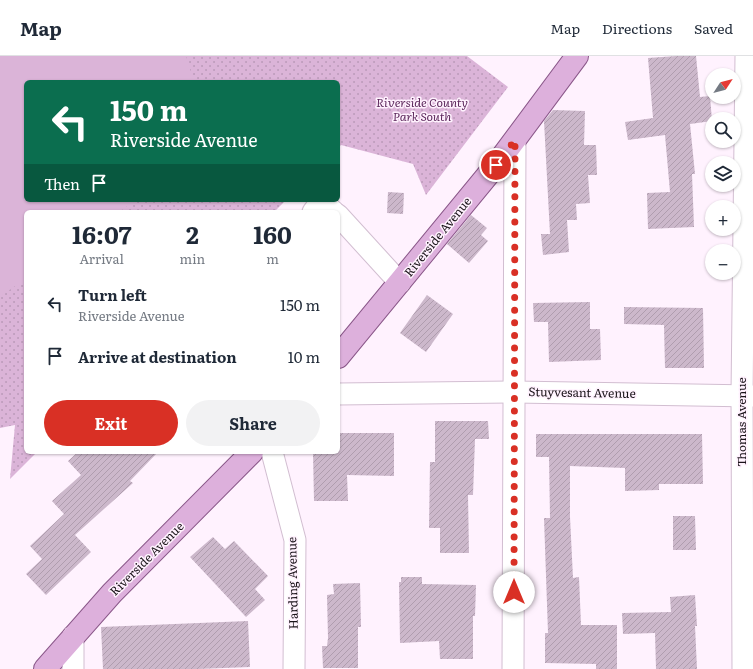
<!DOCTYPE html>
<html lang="en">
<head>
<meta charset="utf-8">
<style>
  body { margin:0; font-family:Literata,serif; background:#f2f2f3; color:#1f2937; height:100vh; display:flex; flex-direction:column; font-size:15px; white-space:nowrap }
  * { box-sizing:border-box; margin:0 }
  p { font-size:13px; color:#747a83 }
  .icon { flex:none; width:22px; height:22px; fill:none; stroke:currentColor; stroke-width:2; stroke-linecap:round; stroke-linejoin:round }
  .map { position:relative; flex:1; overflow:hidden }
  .panel { position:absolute; left:24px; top:154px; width:316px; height:244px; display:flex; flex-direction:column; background:#fff; border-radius:6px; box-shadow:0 1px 3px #0004 }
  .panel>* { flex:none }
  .top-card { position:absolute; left:24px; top:24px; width:316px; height:122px; border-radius:6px; box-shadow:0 1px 3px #0004; background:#0b6e4f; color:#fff; overflow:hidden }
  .needle { width:26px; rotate:54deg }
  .controls { position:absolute; left:705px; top:12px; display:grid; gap:8px }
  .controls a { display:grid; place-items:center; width:36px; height:36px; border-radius:50%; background:#fff; box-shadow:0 1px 3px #0004; font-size:20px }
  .pin { position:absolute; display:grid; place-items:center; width:34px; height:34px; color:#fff; margin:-17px; border:2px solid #fff; border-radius:50%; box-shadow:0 1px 4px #0007 }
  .me { position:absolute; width:44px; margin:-22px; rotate:0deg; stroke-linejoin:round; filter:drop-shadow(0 0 3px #0008) }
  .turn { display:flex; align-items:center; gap:14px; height:84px; padding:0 20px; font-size:18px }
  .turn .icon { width:52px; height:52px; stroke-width:2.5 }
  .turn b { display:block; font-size:28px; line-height:34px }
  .then { display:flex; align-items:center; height:38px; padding:0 20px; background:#0003; gap:8px; font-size:15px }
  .eta { display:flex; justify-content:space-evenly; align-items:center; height:68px; text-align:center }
  .eta b { font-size:24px; font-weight:700; line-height:28px }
  .primary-button { display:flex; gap:8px; margin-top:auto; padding:8px 20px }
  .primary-button a { flex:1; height:46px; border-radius:24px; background:#d93025; color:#fff; font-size:16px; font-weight:700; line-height:46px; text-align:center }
  .primary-button a+a { background:#f2f2f3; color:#1f2937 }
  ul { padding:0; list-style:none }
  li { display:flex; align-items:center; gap:12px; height:52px; padding:0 20px }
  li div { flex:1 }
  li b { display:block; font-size:15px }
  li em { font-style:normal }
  header { display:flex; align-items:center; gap:24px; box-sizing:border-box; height:56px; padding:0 20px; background:#fff; border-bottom:1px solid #e0e1e3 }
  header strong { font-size:19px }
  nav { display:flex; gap:22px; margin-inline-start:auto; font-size:14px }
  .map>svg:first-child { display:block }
  .grass { fill:url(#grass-dots) }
  .garden { fill:#dbb4d8 }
  .building { fill:url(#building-hatch) }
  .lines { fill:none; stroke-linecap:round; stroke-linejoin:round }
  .minor-casing { stroke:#d2bed1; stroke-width:23 }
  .primary-casing { stroke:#8a5789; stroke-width:24 }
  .minor { stroke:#fff; stroke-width:21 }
  .primary { stroke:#ddb0dc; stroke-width:22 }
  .route { stroke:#d93025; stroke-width:7; stroke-dasharray:0 12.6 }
  .labels { text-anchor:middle; stroke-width:3; stroke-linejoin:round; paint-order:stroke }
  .park-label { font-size:12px; font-style:italic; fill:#5e295d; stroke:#fff2fe }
  .street-label { font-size:12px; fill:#1a1319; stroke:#fff2fe }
</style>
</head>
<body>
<header>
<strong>Map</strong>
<nav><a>Map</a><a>Directions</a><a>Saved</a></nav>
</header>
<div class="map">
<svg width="753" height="613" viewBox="0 0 753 613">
  <defs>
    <pattern id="grass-dots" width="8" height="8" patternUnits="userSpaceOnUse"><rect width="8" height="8" fill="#dbb4d8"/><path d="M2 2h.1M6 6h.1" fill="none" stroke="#bb9ab9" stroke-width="1.8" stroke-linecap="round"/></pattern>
    <pattern id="building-hatch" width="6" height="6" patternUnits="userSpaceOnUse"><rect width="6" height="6" fill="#ccb8cb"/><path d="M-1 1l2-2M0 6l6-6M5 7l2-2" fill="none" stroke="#af9dae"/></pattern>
  </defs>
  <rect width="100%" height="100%" fill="#fff2fe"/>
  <!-- grass -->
  <polygon class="grass" points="0,0 467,0 508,31 426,139 413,108 341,89 338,92 338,26 26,26 26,144 286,144 274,156 26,156 26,396 37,396 10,423 15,369 0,372"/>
  <!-- garden -->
  <polygon class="garden" points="0,0 186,0 194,26 26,26 26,144 136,144 119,156 26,156 26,222 0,241"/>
  <!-- building -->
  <g class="building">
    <polygon points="676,0 696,0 700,41 710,40 712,65 690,68 695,118 692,118 694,171 648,173 647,137 670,136 665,79 628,84 625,66 653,62 648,2"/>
    <polygon points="553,54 585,55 584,89 596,89 597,119 588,119 590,147 576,148 577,164 567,164 569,196 543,199 541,178 550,178 544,65"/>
    <polygon points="388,136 404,137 403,158 387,157"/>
    <polygon points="471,159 487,172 481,179 488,185 469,207 447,188"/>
    <polygon points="427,239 453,258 426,296 400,277"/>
    <polygon points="590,246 590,273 600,273 601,304 549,306 548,266 534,266 533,247"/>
    <polygon points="624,251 703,252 704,312 665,312 664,269 624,268"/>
    <polygon points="435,365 488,365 489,383 475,383 473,439 468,439 469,497 440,497 440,472 429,472 430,406 435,406"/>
    <polygon points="338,377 394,377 394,420 347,419 348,445 314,445 313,396 338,396"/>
    <polygon points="536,378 702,378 703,428 659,428 659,434 625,435 625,412 570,410 570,461 573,522 579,521 581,569 617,569 617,613 596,613 596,608 545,607 545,577 548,577 544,462 550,462 549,401 536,401"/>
    <polygon points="78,396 158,396 130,425 133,427 75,479 91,496 46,539 26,518 42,503 30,490 64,458 52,445 81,419 68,405"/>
    <polygon points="673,460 695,460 696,494 673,494"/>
    <polygon points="213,481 225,493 234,485 268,520 255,533 265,544 246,561 190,501"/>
    <polygon points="401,521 422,521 422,528 476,529 475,560 473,560 473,603 440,603 439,585 400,587 399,526 401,526"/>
    <polygon points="360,527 361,571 358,571 358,612 323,612 322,590 327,590 328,582 327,539 334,538 333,528"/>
    <polygon points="695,539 697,570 695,570 697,613 656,613 655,577 623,578 622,557 671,556 670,541"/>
    <polygon points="248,565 250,611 198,613 103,613 101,571"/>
  </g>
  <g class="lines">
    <defs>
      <g id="minor">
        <polyline points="313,156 316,152 327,150 334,156"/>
        <polyline points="338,159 400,227"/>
        <polyline points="338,338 515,336 753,340"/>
        <polyline points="272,396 295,484 294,613"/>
        <polyline points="73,613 73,580"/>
        <polyline points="513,613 515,84"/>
        <polyline points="743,613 742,339 746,0"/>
      </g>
      <g id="primary">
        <polyline points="338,301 496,109 577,0"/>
        <polyline points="45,613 112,537 252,396"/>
      </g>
    </defs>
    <!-- minor casing -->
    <use href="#minor" class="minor-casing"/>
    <!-- primary casing -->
    <use href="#primary" class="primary-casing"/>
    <!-- minor -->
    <use href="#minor" class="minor"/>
    <!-- primary -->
    <use href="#primary" class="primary"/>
  </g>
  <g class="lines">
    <!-- route -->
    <polyline class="route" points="496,109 515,84 514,536"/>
  </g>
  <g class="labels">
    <!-- park labels -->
    <g class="park-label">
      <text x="422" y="51">Riverside County<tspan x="422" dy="14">Park South</tspan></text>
    </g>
    <!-- street labels -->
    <g class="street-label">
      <text transform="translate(438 181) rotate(-51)" y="4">Riverside Avenue</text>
      <text transform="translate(582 337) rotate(1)" y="4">Stuyvesant Avenue</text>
      <text transform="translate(742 366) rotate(-90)" y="4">Thomas Avenue</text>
      <text transform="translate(147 503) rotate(-45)" y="4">Riverside Avenue</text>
      <text transform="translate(293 527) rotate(-91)" y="4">Harding Avenue</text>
    </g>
  </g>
</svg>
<div class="controls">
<a><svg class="needle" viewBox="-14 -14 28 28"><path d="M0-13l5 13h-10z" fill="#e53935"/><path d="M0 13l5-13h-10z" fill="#747a83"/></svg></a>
<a><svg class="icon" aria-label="search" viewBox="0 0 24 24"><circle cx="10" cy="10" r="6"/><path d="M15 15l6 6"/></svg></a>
<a><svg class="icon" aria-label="layers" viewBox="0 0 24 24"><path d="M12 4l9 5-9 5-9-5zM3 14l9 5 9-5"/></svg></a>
<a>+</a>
<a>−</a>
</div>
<div class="pin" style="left:496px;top:109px;background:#d93025"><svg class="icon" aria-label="arrive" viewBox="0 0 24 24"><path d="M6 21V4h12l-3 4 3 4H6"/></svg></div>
<svg class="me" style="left:514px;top:536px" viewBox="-20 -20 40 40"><circle r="19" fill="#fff"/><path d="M0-13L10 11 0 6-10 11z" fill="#d93025"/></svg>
<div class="top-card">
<div class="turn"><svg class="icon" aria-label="left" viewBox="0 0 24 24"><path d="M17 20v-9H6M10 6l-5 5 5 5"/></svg><div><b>150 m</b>Riverside Avenue</div></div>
<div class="then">Then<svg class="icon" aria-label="arrive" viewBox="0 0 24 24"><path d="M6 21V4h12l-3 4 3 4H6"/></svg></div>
</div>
<section class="panel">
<div class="eta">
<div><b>16:07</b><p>Arrival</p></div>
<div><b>2</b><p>min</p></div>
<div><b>160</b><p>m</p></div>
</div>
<ul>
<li><svg class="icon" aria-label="left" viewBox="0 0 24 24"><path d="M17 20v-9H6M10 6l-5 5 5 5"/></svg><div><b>Turn left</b><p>Riverside Avenue</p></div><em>150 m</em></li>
<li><svg class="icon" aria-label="arrive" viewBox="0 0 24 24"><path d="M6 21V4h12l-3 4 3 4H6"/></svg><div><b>Arrive at destination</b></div><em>10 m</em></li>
</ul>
<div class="primary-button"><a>Exit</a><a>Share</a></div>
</section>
</div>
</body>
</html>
